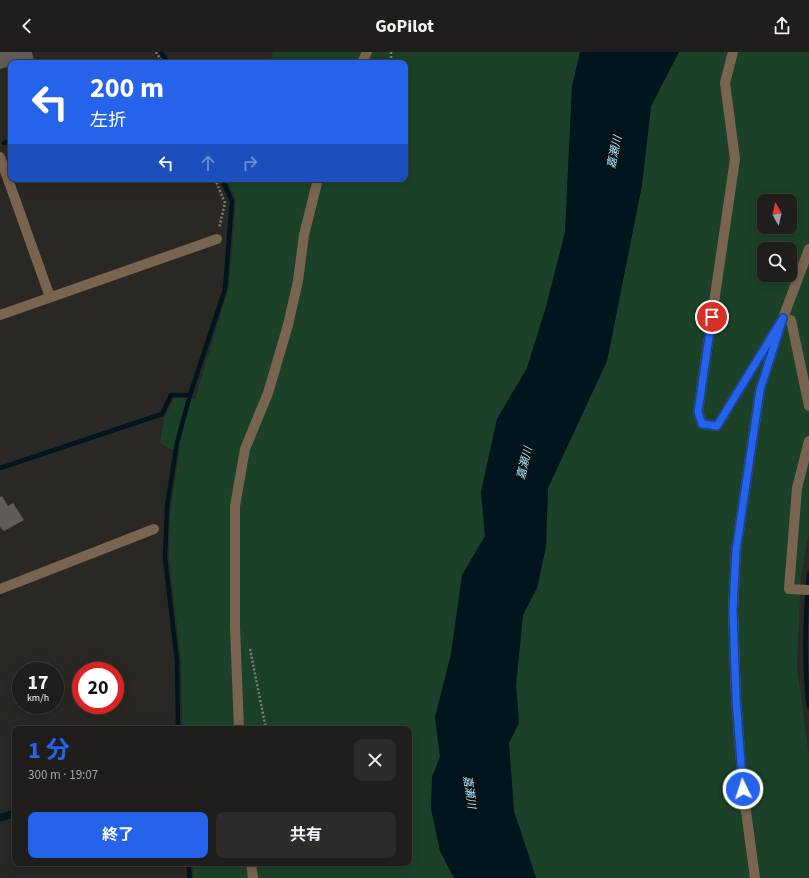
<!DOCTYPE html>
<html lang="ja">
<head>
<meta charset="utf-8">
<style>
  body { margin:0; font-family:"Source Sans 3","Noto Sans JP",sans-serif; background:#2d2b29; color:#f1f3f6; height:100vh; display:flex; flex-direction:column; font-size:15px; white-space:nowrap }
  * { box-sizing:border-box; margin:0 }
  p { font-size:13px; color:#a2a2a3 }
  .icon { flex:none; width:22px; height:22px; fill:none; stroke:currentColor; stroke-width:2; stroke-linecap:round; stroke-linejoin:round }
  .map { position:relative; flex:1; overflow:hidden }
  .panel { position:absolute; left:12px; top:674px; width:400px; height:140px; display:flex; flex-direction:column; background:#201e1c; border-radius:8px; box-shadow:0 2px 10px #0003,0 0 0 1px #3d3c3b }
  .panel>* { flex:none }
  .banner { position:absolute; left:8px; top:8px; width:400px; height:122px; border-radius:8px; box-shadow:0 2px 10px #0003,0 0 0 1px #3d3c3b; background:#2563eb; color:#fff; overflow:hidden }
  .needle { width:26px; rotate:352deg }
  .buttons { position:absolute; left:757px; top:142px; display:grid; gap:8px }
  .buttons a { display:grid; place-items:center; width:40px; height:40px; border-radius:8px; background:#201e1c; box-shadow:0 2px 10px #0003,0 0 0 1px #3d3c3b; font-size:20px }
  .speed { position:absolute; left:12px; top:610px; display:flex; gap:8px; font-size:20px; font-weight:700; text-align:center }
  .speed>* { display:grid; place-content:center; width:52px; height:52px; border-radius:50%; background:#201e1c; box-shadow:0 2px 10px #0003,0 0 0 1px #3d3c3b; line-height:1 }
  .speed small { font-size:10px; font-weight:400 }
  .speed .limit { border:6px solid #d22; background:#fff; color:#111 }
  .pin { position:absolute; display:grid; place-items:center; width:34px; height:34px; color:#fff; margin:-17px; border:2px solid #fff; border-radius:50%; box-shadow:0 1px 4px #0007 }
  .me { position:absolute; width:44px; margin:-22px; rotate:356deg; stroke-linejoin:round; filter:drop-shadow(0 0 3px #0008) }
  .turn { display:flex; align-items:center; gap:14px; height:84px; padding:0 16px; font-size:18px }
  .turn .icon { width:52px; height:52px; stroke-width:2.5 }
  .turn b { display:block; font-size:28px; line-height:34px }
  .lanes { display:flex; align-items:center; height:38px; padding:0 16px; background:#0003; justify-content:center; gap:20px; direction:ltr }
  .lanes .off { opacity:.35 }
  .round { display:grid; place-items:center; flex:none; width:42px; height:42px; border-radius:8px; background:#2d2b29 }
  .headline { display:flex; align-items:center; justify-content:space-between; height:68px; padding:0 16px }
  h1 { font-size:24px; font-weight:700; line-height:30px; color:#2563eb }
  .button { display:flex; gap:8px; margin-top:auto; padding:8px 16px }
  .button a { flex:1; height:46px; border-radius:8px; background:#2563eb; color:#fff; font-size:16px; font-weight:700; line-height:46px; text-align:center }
  .button a+a { background:#2d2b29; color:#f1f3f6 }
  header { display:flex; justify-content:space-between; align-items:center; height:52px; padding:0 16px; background:#201e1c; font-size:18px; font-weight:700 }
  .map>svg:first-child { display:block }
  .green { fill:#1b4228; fill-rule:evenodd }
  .water { fill:#00151d }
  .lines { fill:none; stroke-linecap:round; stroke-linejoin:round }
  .stream { stroke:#00151d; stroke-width:4.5 }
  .building { fill:#5f5c59 }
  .path { stroke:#7e7c7a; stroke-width:2.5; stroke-dasharray:2 2; stroke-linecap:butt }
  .minor { stroke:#79644f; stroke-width:10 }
  .route-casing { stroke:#184099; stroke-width:10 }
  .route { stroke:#2563eb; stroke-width:7 }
  .labels { text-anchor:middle; stroke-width:4; stroke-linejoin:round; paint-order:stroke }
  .water-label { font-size:11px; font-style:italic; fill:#a3e4fd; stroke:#121110 }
</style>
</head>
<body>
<header><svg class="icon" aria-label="back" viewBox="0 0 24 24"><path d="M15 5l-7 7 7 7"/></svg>GoPilot<svg class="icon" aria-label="share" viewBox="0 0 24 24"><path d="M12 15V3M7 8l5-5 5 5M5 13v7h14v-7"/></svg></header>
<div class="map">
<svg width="809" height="826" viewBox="0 0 809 826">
  <rect width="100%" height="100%" fill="#2a2825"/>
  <!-- green -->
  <g class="green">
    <polygon points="273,0 580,0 572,35 565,180 546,255 527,316 497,367 481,440 485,484 462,523 451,602 435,665 440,705 432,725 440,799 454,826 194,826 192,811 409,811 409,677 182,677 181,608 169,507 170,463 180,397 170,397 160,391 164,367 174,346 195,347 229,234 236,148 226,127 405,127 405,11 270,11"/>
    <path d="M679,0H809V481L801,524L797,614L809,705V826H536L514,759L509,691L519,671L516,633L523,563L537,536L546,495L548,436L607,309L642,133L651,54ZM764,149H790V175H764ZM764,197H790V223H764Z"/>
  </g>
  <!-- water -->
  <g class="water">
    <polygon points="580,0 679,0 651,54 642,133 607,309 548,436 546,495 537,536 523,563 516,633 519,671 509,691 514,759 536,826 454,826 440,799 431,757 432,725 440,705 435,665 451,602 462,523 485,484 481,440 497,367 527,316 546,255 565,180 572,35"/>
    <polygon points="15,757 15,765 0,770 0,762"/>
  </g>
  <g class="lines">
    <!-- stream -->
    <g class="stream">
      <polyline points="161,0 168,11"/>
      <polyline points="4,91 11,89"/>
      <polyline points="0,416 162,362 171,343 190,343"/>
      <path d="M809,521C805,566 803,610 809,655"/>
      <polyline points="178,677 177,609 165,506 167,454 177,391 190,343 225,237 232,149 222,127"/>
      <polyline points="188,811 190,826"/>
    </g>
  </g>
  <!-- building -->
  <g class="building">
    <polygon points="0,0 32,0 34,9 11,11 11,14 0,17"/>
    <polygon points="2,444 8,454 13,451 24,468 4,479 0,475 0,445"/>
  </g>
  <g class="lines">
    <!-- path -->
    <g class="path">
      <polyline points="156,0 163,11"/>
      <polyline points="391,0 391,11"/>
      <polyline points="215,127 225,151 219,176"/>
      <polyline points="250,597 266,677"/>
    </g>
    <!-- minor -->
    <g class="minor">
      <polyline points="733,0 725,31 735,107 698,360 702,372 717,374 783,266 791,268 809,354"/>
      <polyline points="362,11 367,0"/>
      <polyline points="0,105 50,245"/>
      <polyline points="0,263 217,187"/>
      <polyline points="809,389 797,436 789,537 809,538"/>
      <polyline points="0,537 154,477"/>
      <polyline points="239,677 235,575 235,454 245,397 268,341 288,273 298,229 304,183 318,127"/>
      <polyline points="251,811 253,826"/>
      <polyline points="755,826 743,737 736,646 733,558 736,499 760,338 783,266 809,197"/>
    </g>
  </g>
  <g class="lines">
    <defs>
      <polyline id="route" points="712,265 698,360 702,372 717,374 783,266 760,338 736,499 733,558 736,646 743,737"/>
    </defs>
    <!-- route casing -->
    <use href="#route" class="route-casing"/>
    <!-- route -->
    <use href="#route" class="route"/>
  </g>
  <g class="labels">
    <!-- water labels -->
    <g class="water-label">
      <text transform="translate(614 100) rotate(-78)" y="4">嘉瀬川</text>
      <text transform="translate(524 411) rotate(-76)" y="4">嘉瀬川</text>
      <text transform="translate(470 740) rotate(82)" y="4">嘉瀬川</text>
    </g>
  </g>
</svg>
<div class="buttons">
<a><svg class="needle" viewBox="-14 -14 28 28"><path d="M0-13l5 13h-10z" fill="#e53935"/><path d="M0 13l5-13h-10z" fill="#a2a2a3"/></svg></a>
<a><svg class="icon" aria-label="search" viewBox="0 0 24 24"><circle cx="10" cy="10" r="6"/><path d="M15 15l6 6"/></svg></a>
</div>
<div class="speed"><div>17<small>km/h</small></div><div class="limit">20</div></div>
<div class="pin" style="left:712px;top:265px;background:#d93025"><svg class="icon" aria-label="arrive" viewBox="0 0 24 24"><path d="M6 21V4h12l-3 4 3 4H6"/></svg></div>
<svg class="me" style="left:743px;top:737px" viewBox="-20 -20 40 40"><circle r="17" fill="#2563eb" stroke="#fff" stroke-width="3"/><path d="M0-11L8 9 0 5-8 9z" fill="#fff"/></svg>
<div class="banner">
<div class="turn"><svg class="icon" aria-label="left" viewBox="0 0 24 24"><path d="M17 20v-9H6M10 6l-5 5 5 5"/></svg><div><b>200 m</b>左折</div></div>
<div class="lanes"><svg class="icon" aria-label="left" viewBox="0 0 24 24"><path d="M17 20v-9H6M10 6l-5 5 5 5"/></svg><svg class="icon off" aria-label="ahead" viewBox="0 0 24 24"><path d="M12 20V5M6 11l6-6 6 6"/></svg><svg class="icon off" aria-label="right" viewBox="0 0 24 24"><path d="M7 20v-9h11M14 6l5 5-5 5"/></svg></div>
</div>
<section class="panel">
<div class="headline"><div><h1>1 分</h1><p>300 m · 19:07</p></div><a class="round"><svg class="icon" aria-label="close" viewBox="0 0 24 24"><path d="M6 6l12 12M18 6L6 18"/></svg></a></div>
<div class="button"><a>終了</a><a>共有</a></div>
</section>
</div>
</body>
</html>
